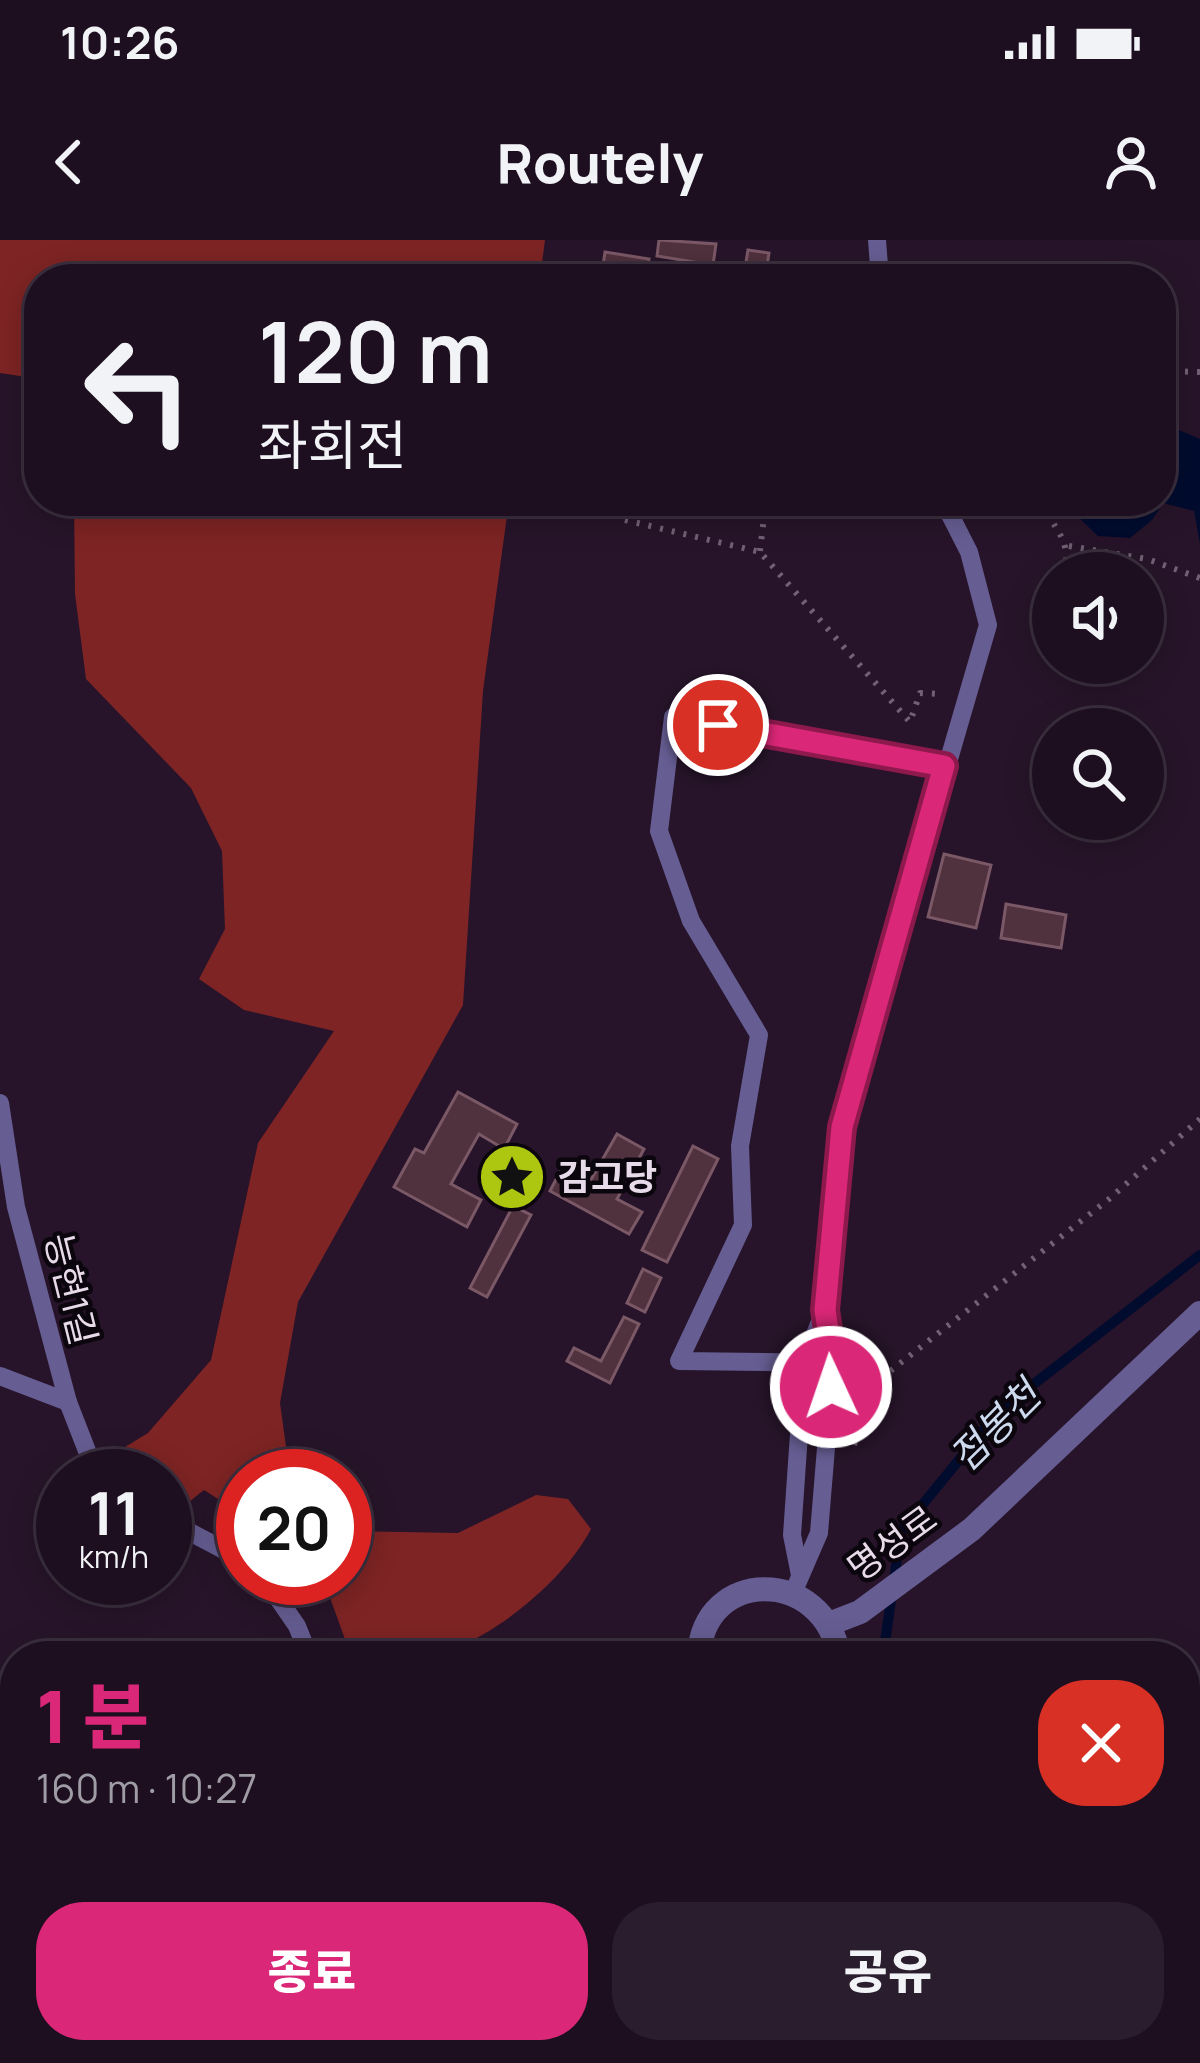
<!DOCTYPE html>
<html lang="ko">
<head>
<meta charset="utf-8">
<style>
  body { margin:0; font-family:Manrope,"Noto Sans KR",sans-serif; background:#2a1d2d; color:#f1f3f6; height:100vh; display:flex; flex-direction:column; font-size:45px; white-space:nowrap }
  * { box-sizing:border-box; margin:0 }
  p { font-size:39px; color:#a09ca5 }
  .icon { flex:none; width:66px; height:66px; fill:none; stroke:currentColor; stroke-width:2; stroke-linecap:round; stroke-linejoin:round }
  .map { position:relative; flex:1; overflow:hidden }
  .sheet { position:absolute; left:0px; top:1401px; width:1200px; height:423px; display:flex; flex-direction:column; background:#1d0f20; border-radius:48px 48px 0 0; box-shadow:0 6px 30px #0003,0 0 0 3px #3b2f3e }
  .sheet>* { flex:none }
  .hud { position:absolute; left:24px; top:24px; width:1152px; height:252px; border-radius:48px; box-shadow:0 6px 30px #0003,0 0 0 3px #3b2f3e; background:#1d0f20; color:#f1f3f6; overflow:hidden }
  .buttons { position:absolute; left:1032px; top:312px; display:grid; gap:24px }
  .buttons a { display:grid; place-items:center; width:132px; height:132px; border-radius:50%; background:#1d0f20; box-shadow:0 6px 30px #0003,0 0 0 3px #3b2f3e; font-size:60px }
  .speed { position:absolute; left:36px; top:1209px; display:flex; gap:24px; font-size:60px; font-weight:700; text-align:center }
  .speed>* { display:grid; place-content:center; width:156px; height:156px; border-radius:50%; background:#1d0f20; box-shadow:0 6px 30px #0003,0 0 0 3px #3b2f3e; line-height:1 }
  .speed small { font-size:30px; font-weight:400 }
  .speed .limit { border:18px solid #d22; background:#fff; color:#111 }
  .pin { position:absolute; display:grid; place-items:center; width:102px; height:102px; color:#fff; margin:-51px; border:6px solid #fff; border-radius:50%; box-shadow:0 3px 12px #0007 }
  .me { position:absolute; width:132px; margin:-66px; rotate:357deg; stroke-linejoin:round; filter:drop-shadow(0 0 9px #0008) }
  .turn { display:flex; align-items:center; gap:42px; height:252px; padding:0 36px; font-size:54px }
  .turn .icon { width:156px; height:156px; stroke-width:2.5 }
  .turn b { display:block; font-size:84px; line-height:102px }
  .round { display:grid; place-items:center; flex:none; width:126px; height:126px; border-radius:48px; background:#2a1d2d }
  .overview { display:flex; align-items:center; justify-content:space-between; height:204px; padding:0 36px }
  h1 { font-size:72px; font-weight:800; line-height:90px; color:#db2777 }
  .cta { display:flex; gap:24px; margin-top:auto; padding:24px 36px }
  .cta a { flex:1; height:138px; border-radius:48px; background:#db2777; color:#fff; font-size:48px; font-weight:800; line-height:138px; text-align:center }
  .cta a+a { background:#2a1d2d; color:#f1f3f6 }
  .status { display:flex; justify-content:space-between; align-items:center; height:84px; padding:0 60px; background:#1d0f20; direction:ltr }
  .status svg { height:33px; fill:currentColor }
  header { display:flex; justify-content:space-between; align-items:center; height:156px; padding:0 36px; background:#1d0f20; font-size:54px; font-weight:800 }
  .map>svg:first-child { display:block }
  .forest { fill:#7e2424 }
  .water { fill:#000b2e }
  .lines { fill:none; stroke-linecap:round; stroke-linejoin:round }
  .stream { stroke:#000b2e; stroke-width:10 }
  .building { fill:#50313e; stroke:#7b5866; stroke-width:3 }
  .path { stroke:#726175; stroke-width:6; stroke-dasharray:3 9; stroke-linecap:butt }
  .service { stroke:#665e93; stroke-width:18 }
  .tertiary { stroke:#665e93; stroke-width:24 }
  .route-casing { stroke:#8e194d; stroke-width:30 }
  .route { stroke:#db2777; stroke-width:21 }
  .labels { text-anchor:middle; stroke-width:9; stroke-linejoin:round; paint-order:stroke }
  .poi-label { font-size:36px; font-weight:bold; fill:#e7dae9; stroke:#0b050d; text-anchor:start }
  .street-label { font-size:36px; fill:#e7dae9; stroke:#0b050d }
  .water-label { font-size:39px; font-style:italic; fill:#cddaee; stroke:#0b050d }
</style>
</head>
<body>
<div class="status"><b>10:26</b><svg viewBox="0 0 49 12"><path d="M0 12V9h3v3zM5 12V6h3v6zM10 12V3h3v9zM15 12V0h3v12zM26 1h20v11H26zM47 4h2v5h-2z"/></svg></div>
<header><svg class="icon" aria-label="back" viewBox="0 0 24 24"><path d="M15 5l-7 7 7 7"/></svg>Routely<svg class="icon" aria-label="person" viewBox="0 0 24 24"><circle cx="12" cy="8" r="4"/><path d="M4 21q1-7 8-7t8 7"/></svg></header>
<div class="map">
<svg width="1200" height="1823" viewBox="0 0 1200 1823">
  <rect width="100%" height="100%" fill="#27142a"/>
  <!-- forest -->
  <g class="forest">
    <polygon points="0,0 545,0 540,39 39,39 39,145 33,138 0,133"/>
    <polygon points="74,261 509,261 483,451 463,765 298,1062 280,1163 290,1236 243,1236 243,1275 204,1250 175,1273 165,1264 165,1236 134,1236 112,1215 148,1193 211,1120 258,903 334,791 244,770 199,739 225,689 222,611 191,548 86,439 75,354"/>
    <path d="M536,1255L568,1259L591,1289C565,1340 485,1408 426,1416C402,1419 375,1416 351,1416L323,1338H345V1291L458,1293Z"/>
  </g>
  <!-- water -->
  <polygon class="water" points="1161,174 1174,188 1200,199 1200,304 1194,271 1163,263 1152,280 1130,298 1098,296 1069,268 1070,261 1161,261 1164,228"/>
  <g class="lines">
    <!-- stream -->
    <g class="stream">
      <polyline points="883,1416 901,1291 999,1171 1200,1015"/>
      <polyline points="823,1823 825,1809"/>
    </g>
  </g>
  <!-- building -->
  <g class="building">
    <polygon points="659,0 716,4 711,39 692,39 694,22 657,16"/>
    <polygon points="748,10 769,13 765,39 743,39"/>
    <polygon points="605,12 649,19 645,39 601,39"/>
    <polygon points="944,614 991,625 976,688 928,677"/>
    <polygon points="1006,664 1066,675 1061,708 1001,698"/>
    <polygon points="458,852 517,884 504,909 479,894 451,944 481,960 467,987 394,947 415,909 424,913"/>
    <polygon points="617,894 644,909 617,959 642,972 629,994 550,951 562,928 589,943"/>
    <polygon points="693,906 718,919 667,1022 642,1010"/>
    <polygon points="513,966 531,975 487,1057 470,1048"/>
    <polygon points="643,1029 661,1038 645,1072 627,1063"/>
    <polygon points="624,1077 639,1084 610,1143 567,1121 574,1108 601,1121"/>
  </g>
  <g class="lines">
    <!-- path -->
    <g class="path">
      <polyline points="1161,131 1200,132"/>
      <path d="M1047,261C1050,294 1070,289 1066,333"/>
      <polyline points="625,280 760,312 910,482 920,453 940,454"/>
      <polyline points="1069,306 1147,319 1200,338"/>
      <polyline points="760,311 766,261"/>
      <polyline points="854,1205 871,1156 889,1132 1109,959 1200,879"/>
    </g>
    <!-- service -->
    <g class="service">
      <polyline points="877,0 880,39"/>
      <polyline points="0,863 16,967 68,1162 89,1216 113,1236"/>
      <polyline points="833,1123 679,1121 743,985 740,906 759,795 691,681 659,591 673,477 944,526"/>
      <polyline points="0,1136 68,1162"/>
      <polyline points="165,1279 243,1320"/>
      <polyline points="800,1335 792,1295 804,1122 823,1074"/>
      <polyline points="264,1338 297,1386 309,1416"/>
      <polyline points="793,1353 819,1293 833,1123 825,1069 842,887 988,385 969,312 943,261"/>
      <polyline points="567,1823 574,1809"/>
    </g>
    <!-- tertiary -->
    <g class="tertiary">
      <polyline points="829,1384 860,1372 972,1289 1200,1073"/>
      <path d="M699,1416C703,1327 824,1327 839,1416"/>
      <polyline points="1185,1731 1200,1736"/>
      <polyline points="696,1823 700,1809"/>
    </g>
  </g>
  <g class="lines">
    <defs>
      <polyline id="route" points="718,485 944,526 842,887 825,1070 833,1123 831,1147"/>
    </defs>
    <!-- route casing -->
    <use href="#route" class="route-casing"/>
    <!-- route -->
    <use href="#route" class="route"/>
  </g>
  <!-- icons -->
  <defs>
    <symbol id="sight-disc" viewBox="-11 -11 22 22"><circle r="9.5" fill="#adc60f" stroke="#0b050d"/><path d="M0-6L1.8-2.2L6-1.7L2.9 1.2L3.7 5.4L0 3.3L-3.7 5.4L-2.9 1.2L-6-1.7L-1.8-2.2Z" fill="#111"/></symbol>
  </defs>
  <g fill-rule="evenodd">
    <use href="#sight-disc" x="474" y="899" width="76" height="76"/>
  </g>
  <g class="labels">
    <!-- poi labels -->
    <g class="poi-label">
      <text x="558" y="950">감고당</text>
    </g>
    <!-- street labels -->
    <g class="street-label">
      <text transform="translate(71 1049) rotate(76)" y="13">능현1길</text>
      <text transform="translate(892 1303) rotate(-36)" y="13">명성로</text>
    </g>
    <!-- water labels -->
    <g class="water-label">
      <text transform="translate(995 1186) rotate(-45)" y="14">점봉천</text>
    </g>
  </g>
</svg>
<div class="buttons">
<a><svg class="icon" aria-label="sound" viewBox="0 0 24 24"><path d="M4 9h4l5-4v14l-5-4H4zM17 9q2 3 0 6"/></svg></a>
<a><svg class="icon" aria-label="search" viewBox="0 0 24 24"><circle cx="10" cy="10" r="6"/><path d="M15 15l6 6"/></svg></a>
</div>
<div class="speed"><div>11<small>km/h</small></div><div class="limit">20</div></div>
<div class="pin" style="left:718px;top:485px;background:#d93025"><svg class="icon" aria-label="arrive" viewBox="0 0 24 24"><path d="M6 21V4h12l-3 4 3 4H6"/></svg></div>
<svg class="me" style="left:831px;top:1147px" viewBox="-20 -20 40 40"><circle r="17" fill="#db2777" stroke="#fff" stroke-width="3"/><path d="M0-11L8 9 0 5-8 9z" fill="#fff"/></svg>
<div class="hud">
<div class="turn"><svg class="icon" aria-label="left" viewBox="0 0 24 24"><path d="M17 20v-9H6M10 6l-5 5 5 5"/></svg><div><b>120 m</b>좌회전</div></div>
</div>
<section class="sheet">
<div class="overview"><div><h1>1 분</h1><p>160 m · 10:27</p></div><a class="round" style="background:#d93025;color:#fff"><svg class="icon" aria-label="close" viewBox="0 0 24 24"><path d="M6 6l12 12M18 6L6 18"/></svg></a></div>
<div class="cta"><a>종료</a><a>공유</a></div>
</section>
</div>
</body>
</html>
